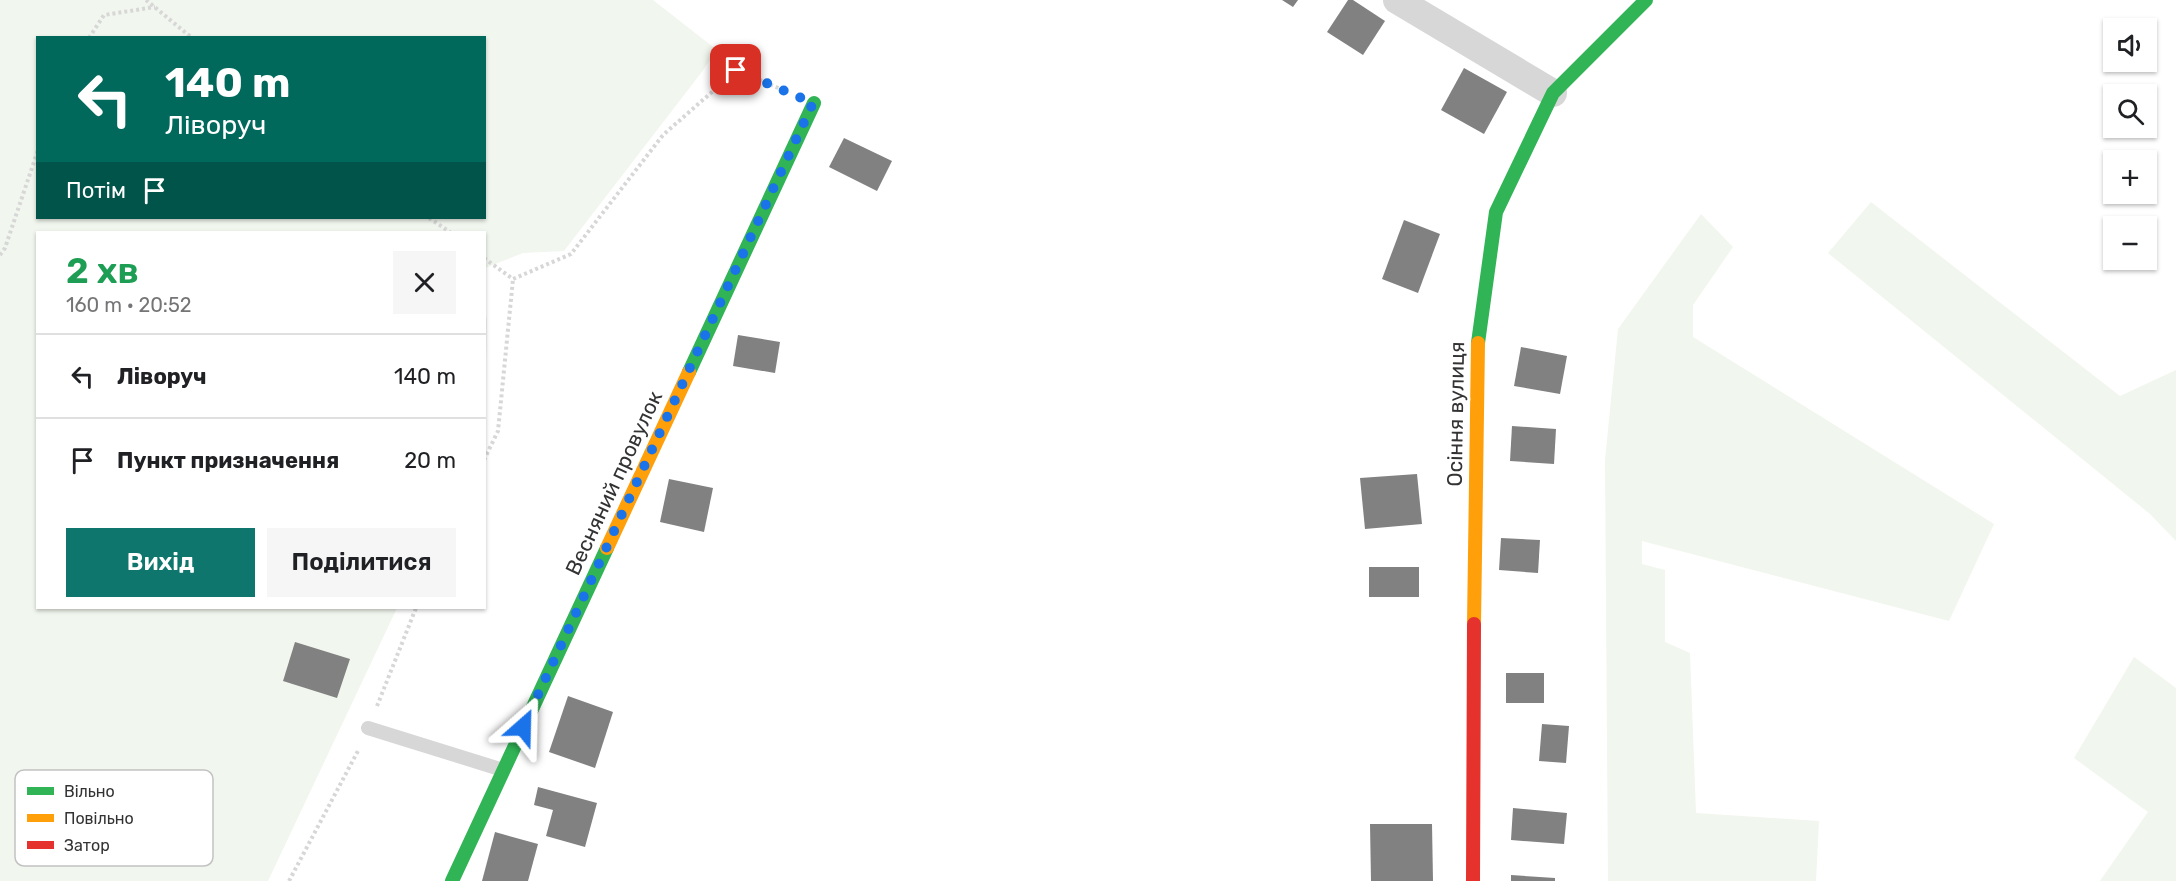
<!DOCTYPE html>
<html lang="uk">
<head>
<meta charset="utf-8">
<style>
  body { margin:0; font-family:Rubik,sans-serif; background:#f6f6f6; color:#202124; height:100vh; display:flex; flex-direction:column; font-size:22px; white-space:nowrap }
  * { box-sizing:border-box; margin:0 }
  p { font-size:20px; color:#757577 }
  .icon { flex:none; width:33px; height:33px; fill:none; stroke:currentColor; stroke-width:2; stroke-linecap:round; stroke-linejoin:round }
  .map { position:relative; flex:1; overflow:hidden }
  .side { position:absolute; left:36px; top:231px; width:450px; height:378px; display:flex; flex-direction:column; background:#fff; border-radius:0px; box-shadow:0 2px 4px #0004 }
  .side>* { flex:none }
  .guide { position:absolute; left:36px; top:36px; width:450px; height:183px; border-radius:0px; box-shadow:0 2px 4px #0004; background:#00695c; color:#fff; overflow:hidden }
  .controls { position:absolute; left:2103px; top:18px; display:grid; gap:12px }
  .controls a { display:grid; place-items:center; width:54px; height:54px; border-radius:0px; background:#fff; box-shadow:0 2px 4px #0004; font-size:30px }
  .pin { position:absolute; display:grid; place-items:center; width:51px; height:51px; color:#fff; margin:-26px; border-radius:12px; box-shadow:0 3px 9px #0006 }
  .me { position:absolute; width:66px; margin:-33px; rotate:25deg; stroke-linejoin:round; filter:drop-shadow(0 0 4px #0008) }
  .turn { display:flex; align-items:center; gap:21px; height:126px; padding:0 30px; font-size:27px }
  .turn .icon { width:78px; height:78px; stroke-width:2.5 }
  .turn b { display:block; font-size:42px; line-height:51px }
  .then { display:flex; align-items:center; height:57px; padding:0 30px; background:#0003; gap:12px; font-size:22px }
  .round { display:grid; place-items:center; flex:none; width:63px; height:63px; border-radius:0px; background:#f6f6f6 }
  .head { display:flex; align-items:center; justify-content:space-between; height:102px; padding:0 30px }
  h1 { font-size:36px; font-weight:600; line-height:45px; color:#1e9e55 }
  .primary-button { display:flex; gap:12px; margin-top:auto; padding:12px 30px }
  .primary-button a { flex:1; height:69px; border-radius:0px; background:#0f766e; color:#fff; font-size:24px; font-weight:600; line-height:69px; text-align:center }
  .primary-button a+a { background:#f6f6f6; color:#202124 }
  ul { padding:0; list-style:none }
  li { display:flex; align-items:center; gap:18px; height:84px; padding:0 30px; border-top:2px solid #e0e0e0 }
  li div { flex:1 }
  li b { display:block; font-size:22px }
  li em { font-style:normal }
  .map>svg:first-child { display:block }
  .green { fill:#f1f6ee; fill-rule:evenodd }
  .building { fill:#818181 }
  .lines { fill:none; stroke-linecap:round; stroke-linejoin:round }
  .path { stroke:#d7d7d7; stroke-width:4; stroke-dasharray:3 3; stroke-linecap:butt }
  .lane { stroke:#d7d7d7; stroke-width:14 }
  .street { stroke:#d7d7d7; stroke-width:28 }
  .fast { stroke:#30b455; stroke-width:14 }
  .slow { stroke:#ff9f0a; stroke-width:14 }
  .jam { stroke:#e5322d; stroke-width:14 }
  .route { stroke:#1a73e8; stroke-width:10; stroke-dasharray:0 18 }
  .labels { text-anchor:middle; stroke-width:6; stroke-linejoin:round; paint-order:stroke }
  .street-label { font-size:21px; fill:#333; stroke:#fff }
  .key { fill:#fff; stroke:#c2c2c2; stroke-width:1.5 }
  .key-label { font-size:16px; fill:#333 }
</style>
</head>
<body>
<div class="map">
<svg width="2176" height="881" viewBox="0 0 2176 881">
  <rect width="100%" height="100%" fill="#fff"/>
  <!-- green -->
  <g class="green">
    <path d="M0,0H653L717,50L701,73L564,251L523,253L485,268L484,232H38V608H397L268,881H0ZM38,38H484V218H38Z"/>
    <polygon points="1871,202 2120,396 2176,370 2176,541 2150,514 1828,253"/>
    <polygon points="1701,214 1733,247 1693,305 1693,337 1994,524 1949,621 1642,541 1642,564 1665,570 1665,642 1690,653 1696,813 1819,821 1816,881 1608,881 1605,460 1618,329"/>
    <polygon points="485,312 487,319 485,408 484,312"/>
    <polygon points="2134,657 2176,688 2176,881 2100,881 2148,812 2074,758"/>
  </g>
  <!-- building -->
  <g class="building">
    <polygon points="1282,0 1298,0 1293,7"/>
    <polygon points="1348,0 1353,0 1385,21 1363,55 1327,32"/>
    <polygon points="1464,68 1507,92 1484,134 1441,110"/>
    <polygon points="844,138 892,161 877,191 829,167"/>
    <polygon points="1404,220 1440,234 1418,293 1382,279"/>
    <polygon points="738,335 780,342 775,373 733,366"/>
    <polygon points="1521,347 1567,356 1560,394 1514,386"/>
    <polygon points="1512,426 1556,429 1554,464 1510,461"/>
    <polygon points="1417,474 1422,524 1365,529 1360,478"/>
    <polygon points="669,479 713,488 704,532 660,522"/>
    <polygon points="1501,538 1540,540 1538,573 1499,570"/>
    <rect x="1369" y="567" width="50" height="30"/>
    <polygon points="295,642 350,659 337,698 283,681"/>
    <rect x="1506" y="673" width="38" height="30"/>
    <polygon points="568,696 613,712 595,768 549,752"/>
    <polygon points="1542,724 1569,726 1566,763 1539,761"/>
    <polygon points="538,787 597,803 585,847 546,836 553,810 534,805"/>
    <polygon points="1513,808 1567,813 1564,844 1511,840"/>
    <polygon points="1370,824 1432,824 1433,881 1371,881"/>
    <polygon points="495,832 538,844 528,881 482,881"/>
    <polygon points="1511,875 1555,878 1555,881 1511,881"/>
  </g>
  <g class="lines">
    <!-- path -->
    <g class="path">
      <polyline points="146,0 192,38"/>
      <polyline points="89,38 104,15 155,7"/>
      <polyline points="429,218 450,232"/>
      <polyline points="0,255 5,248 38,150"/>
      <polyline points="484,258 513,279 571,254 663,135 737,70 783,90"/>
      <polyline points="484,460 498,431 513,279"/>
      <polyline points="377,706 416,608"/>
      <polyline points="289,881 359,749"/>
    </g>
    <!-- lane -->
    <polyline class="lane" points="368,728 503,770"/>
    <!-- street -->
    <polyline class="street" points="1397,0 1553,93"/>
    <!-- fast -->
    <g class="fast">
      <polyline points="1478,343 1496,212 1553,93 1646,0"/>
      <polyline points="689,372 814,103"/>
      <polyline points="452,881 607,548"/>
    </g>
    <!-- slow -->
    <g class="slow">
      <polyline points="607,548 689,372"/>
      <polyline points="1474,624 1478,343"/>
    </g>
    <!-- jam -->
    <polyline class="jam" points="1473,881 1474,624"/>
  </g>
  <g class="lines">
    <!-- route -->
    <polyline class="route" points="523,727 813,103 736,70"/>
  </g>
  <g class="labels">
    <!-- street labels -->
    <g class="street-label">
      <text transform="translate(1456 414) rotate(-89)" y="7">Осіння вулиця</text>
      <text transform="translate(614 483) rotate(-65)" y="7">Весняний провулок</text>
    </g>
  </g>
  <!-- legend -->
  <rect x="15" y="770" width="198" height="96" rx="9" class="key"/>
  <rect x="27" y="787" width="27" height="8" fill="#30b455"/>
  <rect x="27" y="814" width="27" height="8" fill="#ff9f0a"/>
  <rect x="27" y="841" width="27" height="8" fill="#e5322d"/>
  <g class="key-label">
    <text x="64" y="797">Вільно</text>
    <text x="64" y="824">Повільно</text>
    <text x="64" y="851">Затор</text>
  </g>
</svg>
<div class="controls">
<a><svg class="icon" aria-label="sound" viewBox="0 0 24 24"><path d="M4 9h4l5-4v14l-5-4H4zM17 9q2 3 0 6"/></svg></a>
<a><svg class="icon" aria-label="search" viewBox="0 0 24 24"><circle cx="10" cy="10" r="6"/><path d="M15 15l6 6"/></svg></a>
<a>+</a>
<a>−</a>
</div>
<div class="pin" style="left:736px;top:70px;background:#d93025"><svg class="icon" aria-label="arrive" viewBox="0 0 24 24"><path d="M6 21V4h12l-3 4 3 4H6"/></svg></div>
<svg class="me" style="left:523px;top:727px" viewBox="-20 -20 40 40"><path d="M0-17L14 15 0 8-14 15z" fill="#1a73e8" stroke="#fff" stroke-width="4"/></svg>
<div class="guide">
<div class="turn"><svg class="icon" aria-label="left" viewBox="0 0 24 24"><path d="M17 20v-9H6M10 6l-5 5 5 5"/></svg><div><b>140 m</b>Ліворуч</div></div>
<div class="then">Потім<svg class="icon" aria-label="arrive" viewBox="0 0 24 24"><path d="M6 21V4h12l-3 4 3 4H6"/></svg></div>
</div>
<section class="side">
<div class="head"><div><h1>2 хв</h1><p>160 m · 20:52</p></div><a class="round"><svg class="icon" aria-label="close" viewBox="0 0 24 24"><path d="M6 6l12 12M18 6L6 18"/></svg></a></div>
<ul>
<li><svg class="icon" aria-label="left" viewBox="0 0 24 24"><path d="M17 20v-9H6M10 6l-5 5 5 5"/></svg><div><b>Ліворуч</b></div><em>140 m</em></li>
<li><svg class="icon" aria-label="arrive" viewBox="0 0 24 24"><path d="M6 21V4h12l-3 4 3 4H6"/></svg><div><b>Пункт призначення</b></div><em>20 m</em></li>
</ul>
<div class="primary-button"><a>Вихід</a><a>Поділитися</a></div>
</section>
</div>
</body>
</html>
